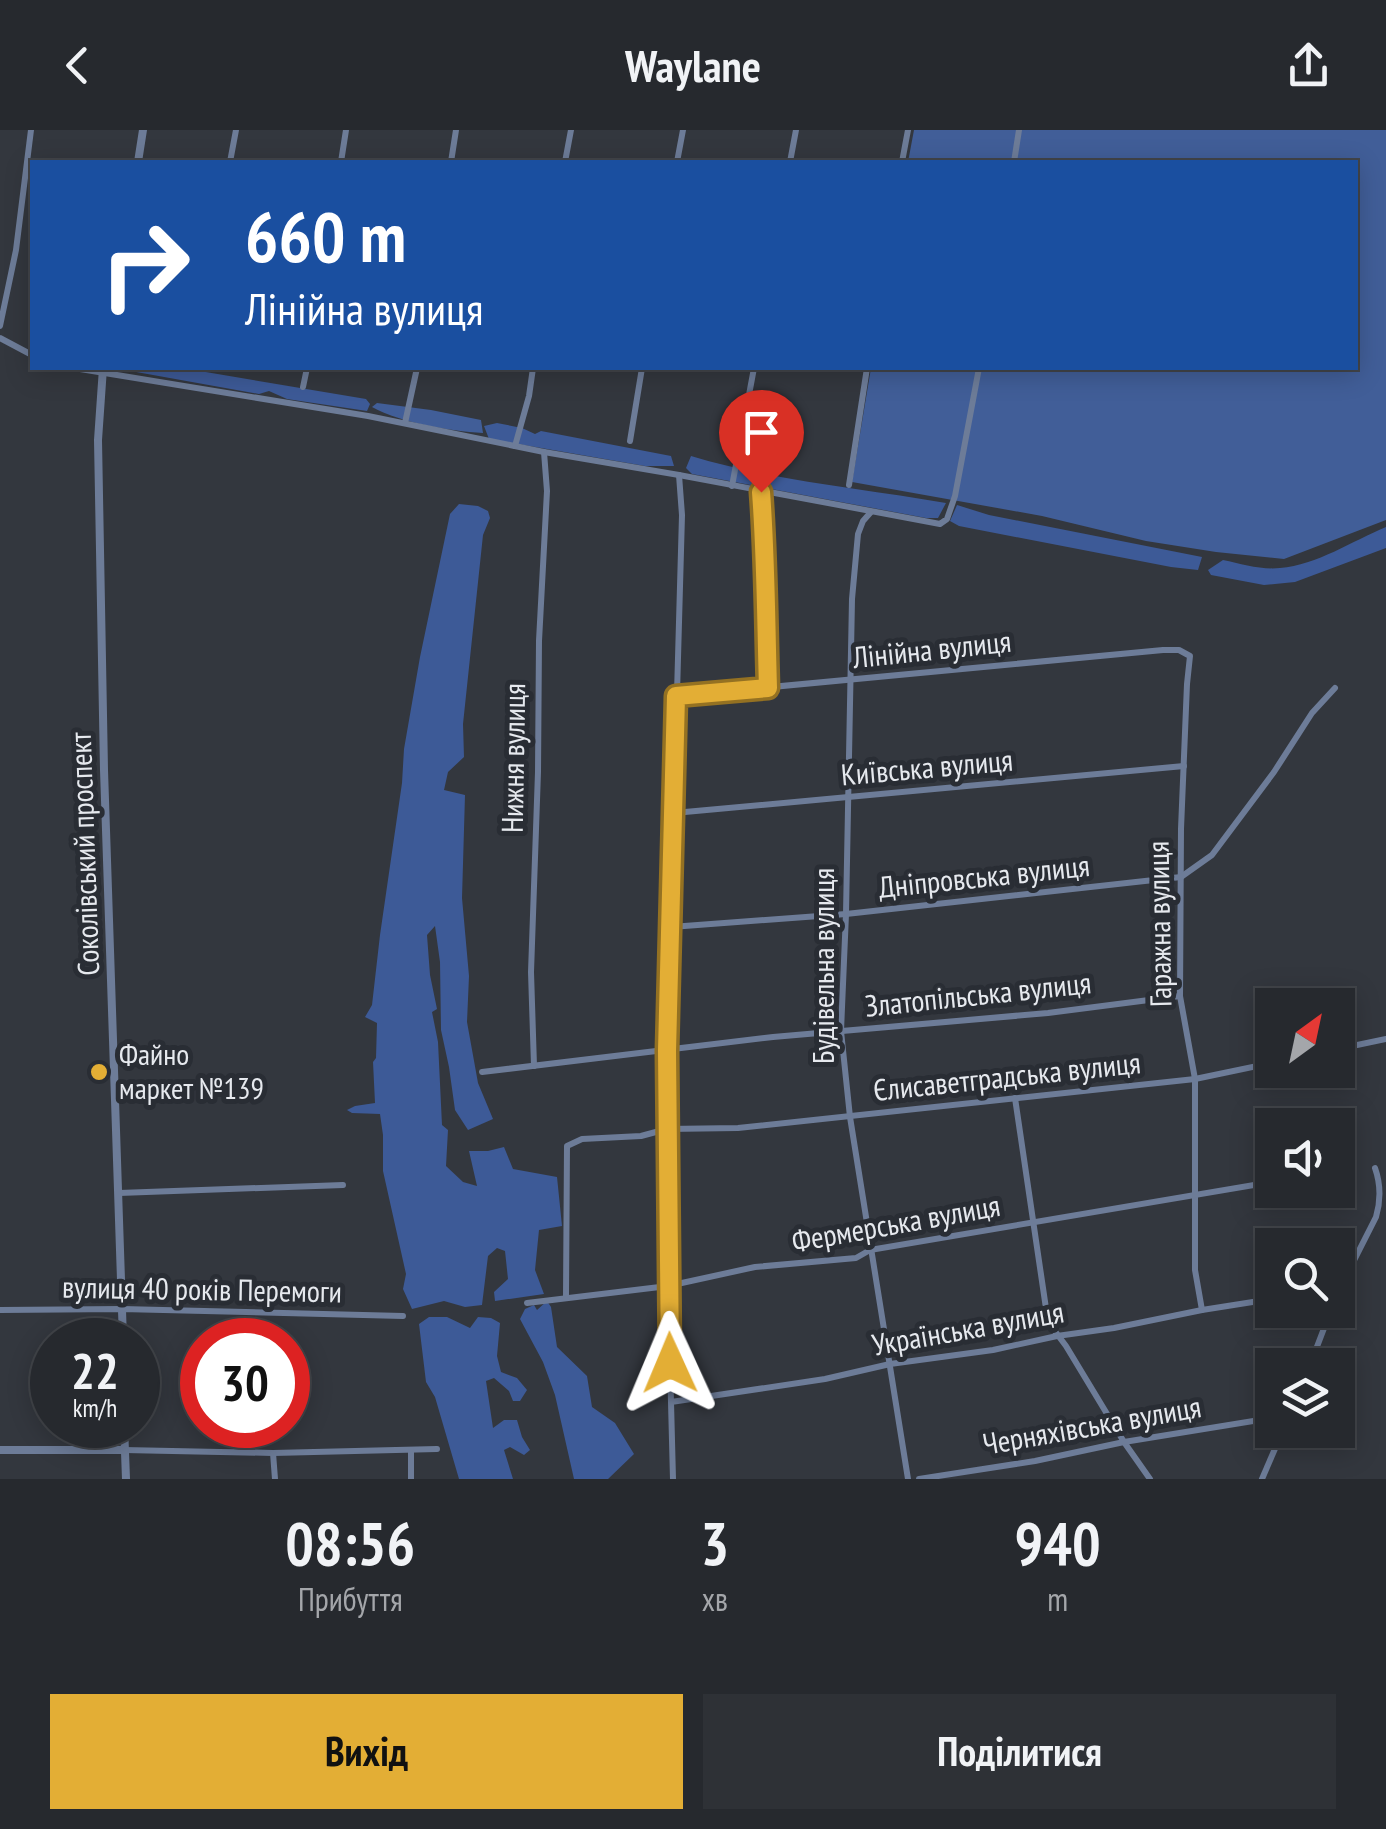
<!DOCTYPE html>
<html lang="uk">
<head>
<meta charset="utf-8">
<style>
  body { margin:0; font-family:"PT Sans Narrow",sans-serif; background:#2e3136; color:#f1f3f6; height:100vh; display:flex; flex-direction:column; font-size:38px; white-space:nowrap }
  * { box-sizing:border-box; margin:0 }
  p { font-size:32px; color:#a4a6aa }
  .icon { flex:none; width:55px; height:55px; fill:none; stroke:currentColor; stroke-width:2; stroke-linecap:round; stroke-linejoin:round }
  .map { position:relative; height:1349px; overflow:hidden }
  .panel { display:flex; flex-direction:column; background:#26292e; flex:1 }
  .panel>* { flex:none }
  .guide { position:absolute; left:30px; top:30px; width:1328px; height:210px; border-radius:0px; box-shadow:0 5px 25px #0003,0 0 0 2px #42454a; background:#1a4fa0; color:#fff; overflow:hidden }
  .needle { width:65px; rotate:33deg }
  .tools { position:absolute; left:1255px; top:858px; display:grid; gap:20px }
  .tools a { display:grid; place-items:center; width:100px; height:100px; border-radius:0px; background:#26292e; box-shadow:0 5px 25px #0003,0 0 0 2px #42454a; font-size:50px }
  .speed { position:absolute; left:30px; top:1188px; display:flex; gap:20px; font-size:50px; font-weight:700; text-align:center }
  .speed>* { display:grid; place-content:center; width:130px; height:130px; border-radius:50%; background:#26292e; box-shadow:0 5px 25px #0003,0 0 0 2px #42454a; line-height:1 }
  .speed small { font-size:25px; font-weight:400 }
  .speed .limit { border:15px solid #d22; background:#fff; color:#111 }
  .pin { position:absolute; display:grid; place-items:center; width:85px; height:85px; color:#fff; margin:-102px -42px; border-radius:50% 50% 50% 0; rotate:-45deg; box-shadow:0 0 10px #0007 }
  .pin .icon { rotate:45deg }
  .me { position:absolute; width:110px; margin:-55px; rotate:359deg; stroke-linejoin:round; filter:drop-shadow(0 0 8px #0008) }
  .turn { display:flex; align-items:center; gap:35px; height:210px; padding:0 50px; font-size:45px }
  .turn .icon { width:130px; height:130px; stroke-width:2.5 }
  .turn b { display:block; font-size:70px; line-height:85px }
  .eta { display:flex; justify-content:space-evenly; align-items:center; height:170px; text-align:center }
  .eta b { font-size:60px; font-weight:800; line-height:70px }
  .action { display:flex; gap:20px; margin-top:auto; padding:20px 50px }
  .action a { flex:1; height:115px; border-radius:0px; background:#e3ae35; color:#111; font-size:40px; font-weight:800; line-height:115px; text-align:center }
  .action a+a { background:#2e3136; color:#f1f3f6 }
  header { display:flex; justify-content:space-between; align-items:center; height:130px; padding:0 50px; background:#26292e; font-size:45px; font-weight:800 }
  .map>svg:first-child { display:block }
  .green { fill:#415e98 }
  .forest { fill:#3d5a97 }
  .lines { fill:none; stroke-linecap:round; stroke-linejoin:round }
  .minor { stroke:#6d7c98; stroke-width:6 }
  .tertiary { stroke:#6d7c98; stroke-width:8 }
  .route-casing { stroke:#947122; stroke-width:25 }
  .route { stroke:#e3ae35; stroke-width:18 }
  .poi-dot { fill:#e3ae35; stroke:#292d34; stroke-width:4 }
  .labels { text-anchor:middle; stroke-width:10; stroke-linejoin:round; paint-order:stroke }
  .street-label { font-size:30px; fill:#e6e9ee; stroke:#292d34 }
  .poi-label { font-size:30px; fill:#e6e9ee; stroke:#292d34; text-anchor:start }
</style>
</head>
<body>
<header><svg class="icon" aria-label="back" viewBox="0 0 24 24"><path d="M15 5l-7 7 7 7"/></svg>Waylane<svg class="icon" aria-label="share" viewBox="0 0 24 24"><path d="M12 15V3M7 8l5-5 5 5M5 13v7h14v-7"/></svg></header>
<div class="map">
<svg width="1386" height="1349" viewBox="0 0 1386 1349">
  <rect width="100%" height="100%" fill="#33373e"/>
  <!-- green -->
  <g class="green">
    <polygon points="914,0 1386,0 1386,390 1284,429 1216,422 1146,411 1042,386 852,352 871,238 1355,238 1355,32 908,32"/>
    <path d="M377,273L431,280L481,290L483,303C448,301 402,293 372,277Z"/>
  </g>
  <!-- forest -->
  <g class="forest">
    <polygon points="114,238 182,238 366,269 370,274 367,281 287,269 269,261 259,264"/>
    <polygon points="497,293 522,298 535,304 541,301 671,326 674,336 645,336 489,309 484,296"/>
    <path d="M691,326C774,351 861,358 946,373L938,388H926L692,344L686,338Z"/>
    <polygon points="459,374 478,376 488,381 490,388 483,405 463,594 464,627 448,642 444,660 465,665 462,768 469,846 467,892 478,953 493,989 468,1000 455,980 449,937 441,900 440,832 435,796 427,805 430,845 437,879 432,882 438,912 442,995 448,1000 446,1036 463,1052 477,1056 469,1021 488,1021 504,1017 513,1039 557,1047 562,1096 539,1100 535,1140 544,1164 495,1171 494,1162 508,1149 505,1121 497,1118 488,1126 482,1175 465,1177 444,1171 412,1179 403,1159 406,1144 383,1041 383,1005 380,984 352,983 347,980 355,976 375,973 373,932 376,928 377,893 365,887 372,875 380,805 402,653 404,619 420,527 450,384"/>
    <polygon points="957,375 989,385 1202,427 1198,440 1171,437 959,396 950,391"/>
    <path d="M1386,397V418L1295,452L1264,455L1211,445L1208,440L1223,430C1242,434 1261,440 1280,438C1317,435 1352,411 1386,397Z"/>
    <polygon points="547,1171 551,1177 557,1217 587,1246 592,1277 615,1293 634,1324 608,1349 574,1349 555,1265 543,1232 520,1189 525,1179 534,1175 537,1180"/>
    <polygon points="429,1187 447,1187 470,1198 478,1187 491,1188 500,1193 497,1226 501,1242 517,1248 527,1260 520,1271 513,1271 509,1261 494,1248 486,1251 493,1298 504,1290 517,1290 522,1307 530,1320 524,1325 510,1317 504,1320 513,1349 459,1349 435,1267 426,1252 419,1194"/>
  </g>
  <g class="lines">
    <!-- minor -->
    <g class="minor">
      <polyline points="230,32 236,0"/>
      <polyline points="341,32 346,0"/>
      <polyline points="451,32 456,0"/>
      <polyline points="565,32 571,0"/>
      <polyline points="677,32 683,0"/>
      <polyline points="790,32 796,0"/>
      <polyline points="902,32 908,0"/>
      <polyline points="1014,32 1019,0"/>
      <polyline points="0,196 16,120 31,0"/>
      <polyline points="0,208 32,225"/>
      <polyline points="74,238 368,286 544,322 679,345 940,394 947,389 955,366 979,238"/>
      <polyline points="303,257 307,238"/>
      <polyline points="405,293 417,238"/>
      <polyline points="630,311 642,238"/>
      <polyline points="515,316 529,266 533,238"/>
      <polyline points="849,355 867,238"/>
      <polyline points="732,356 754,238"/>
      <path d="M761,361C765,427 766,493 768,558"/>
      <polyline points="871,382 863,391 858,404 852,469 846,784 841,901 850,987 908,1349"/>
      <polyline points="676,566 1163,520 1179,520 1190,526 1187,554 1181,699 1180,866 1195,949 1195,1140 1202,1180"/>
      <polyline points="674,683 1184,636"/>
      <polyline points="671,797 846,784 1181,747 1212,725 1274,642 1312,583 1335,558"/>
      <polyline points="1338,919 1386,909"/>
      <polyline points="534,936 531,842 538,642 539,511 547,361 544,322"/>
      <polyline points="482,942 773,907 1048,883 1180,866"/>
      <polyline points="1015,968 1048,1192 1066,1216 1124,1312 1150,1349"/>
      <polyline points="1338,1038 1347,1036"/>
      <polyline points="119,1063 343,1055"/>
      <path d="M1338,1162L1376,1087C1381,1070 1381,1055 1375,1038"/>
      <polyline points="566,1167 567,1016 582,1009 641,1006 667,999 738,998 1195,949 1272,933"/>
      <polyline points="527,1173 668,1156 755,1137 856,1128 870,1120 1272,1052"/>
      <polyline points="0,1180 122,1179 403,1186"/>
      <polyline points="1310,1235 1331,1180"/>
      <polyline points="671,1272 825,1249 890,1234 993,1220 1057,1206 1114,1198 1202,1180 1272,1169"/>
      <polyline points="124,1320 273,1323 437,1319"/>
      <polyline points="411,1320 411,1349"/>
      <polyline points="273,1323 275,1349"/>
      <polyline points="673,1349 668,1156 667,921 682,385 679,345"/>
      <polyline points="919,1349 1035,1331 1124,1312 1272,1288"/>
      <polyline points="1262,1349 1283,1300"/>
    </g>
    <!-- tertiary -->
    <g class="tertiary">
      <polyline points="138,32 143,0"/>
      <polyline points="103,238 98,310 104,640 123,1210"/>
      <polyline points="124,1295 126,1349"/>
      <polyline points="0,1320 124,1320"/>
    </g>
  </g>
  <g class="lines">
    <defs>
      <path id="route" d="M670,1233L667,921L676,566L768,558C766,493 766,427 761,362"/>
    </defs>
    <!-- route casing -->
    <use href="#route" class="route-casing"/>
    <!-- route -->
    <use href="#route" class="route"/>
  </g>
  <!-- markers -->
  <circle class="poi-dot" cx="99" cy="942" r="10"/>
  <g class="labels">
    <!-- street labels -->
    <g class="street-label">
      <text transform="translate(932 520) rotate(-6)" y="10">Лінійна вулиця</text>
      <text transform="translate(514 628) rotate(-89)" y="10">Нижня вулиця</text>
      <text transform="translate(927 638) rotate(-5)" y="10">Київська вулиця</text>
      <text transform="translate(85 724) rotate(-92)" y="10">Соколівський проспект</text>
      <text transform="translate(984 747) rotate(-6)" y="10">Дніпровська вулиця</text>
      <text transform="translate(1160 794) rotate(-91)" y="10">Гаражна вулиця</text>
      <text transform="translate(824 836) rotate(-90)" y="10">Будівельна вулиця</text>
      <text transform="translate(978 865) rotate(-6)" y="10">Златопільська вулиця</text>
      <text transform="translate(1007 947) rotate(-6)" y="10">Єлисаветградська вулиця</text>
      <text transform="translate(896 1094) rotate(-10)" y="10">Фермерська вулиця</text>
      <text transform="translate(202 1160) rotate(1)" y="10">вулиця 40 років Перемоги</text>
      <text transform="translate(968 1199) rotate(-10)" y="10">Українська вулиця</text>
      <text transform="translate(1092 1296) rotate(-10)" y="10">Черняхівська вулиця</text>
    </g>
    <!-- poi labels -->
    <g class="poi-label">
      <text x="119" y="935">Файно<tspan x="119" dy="34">маркет №139</tspan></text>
    </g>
  </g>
</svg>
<div class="tools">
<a><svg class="needle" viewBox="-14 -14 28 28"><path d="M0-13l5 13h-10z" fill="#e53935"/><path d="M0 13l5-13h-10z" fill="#a4a6aa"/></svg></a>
<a><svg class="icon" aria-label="sound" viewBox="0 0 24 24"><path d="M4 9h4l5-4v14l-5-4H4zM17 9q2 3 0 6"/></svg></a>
<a><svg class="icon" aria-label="search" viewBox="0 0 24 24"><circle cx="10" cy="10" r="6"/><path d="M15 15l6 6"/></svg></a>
<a><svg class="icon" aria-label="layers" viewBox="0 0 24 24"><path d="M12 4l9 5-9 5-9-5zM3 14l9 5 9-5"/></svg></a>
</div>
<div class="speed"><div>22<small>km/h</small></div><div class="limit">30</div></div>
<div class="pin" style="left:761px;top:362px;background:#d93025"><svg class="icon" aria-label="arrive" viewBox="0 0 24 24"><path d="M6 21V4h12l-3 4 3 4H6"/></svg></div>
<svg class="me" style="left:670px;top:1233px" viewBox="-20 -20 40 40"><path d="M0-17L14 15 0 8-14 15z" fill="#e3ae35" stroke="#fff" stroke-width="4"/></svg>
<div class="guide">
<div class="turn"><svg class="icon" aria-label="right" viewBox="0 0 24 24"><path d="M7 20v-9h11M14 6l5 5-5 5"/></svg><div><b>660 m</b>Лінійна вулиця</div></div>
</div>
</div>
<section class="panel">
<div class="eta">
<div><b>08:56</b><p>Прибуття</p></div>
<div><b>3</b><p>хв</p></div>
<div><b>940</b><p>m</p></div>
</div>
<div class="action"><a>Вихід</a><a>Поділитися</a></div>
</section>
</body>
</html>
